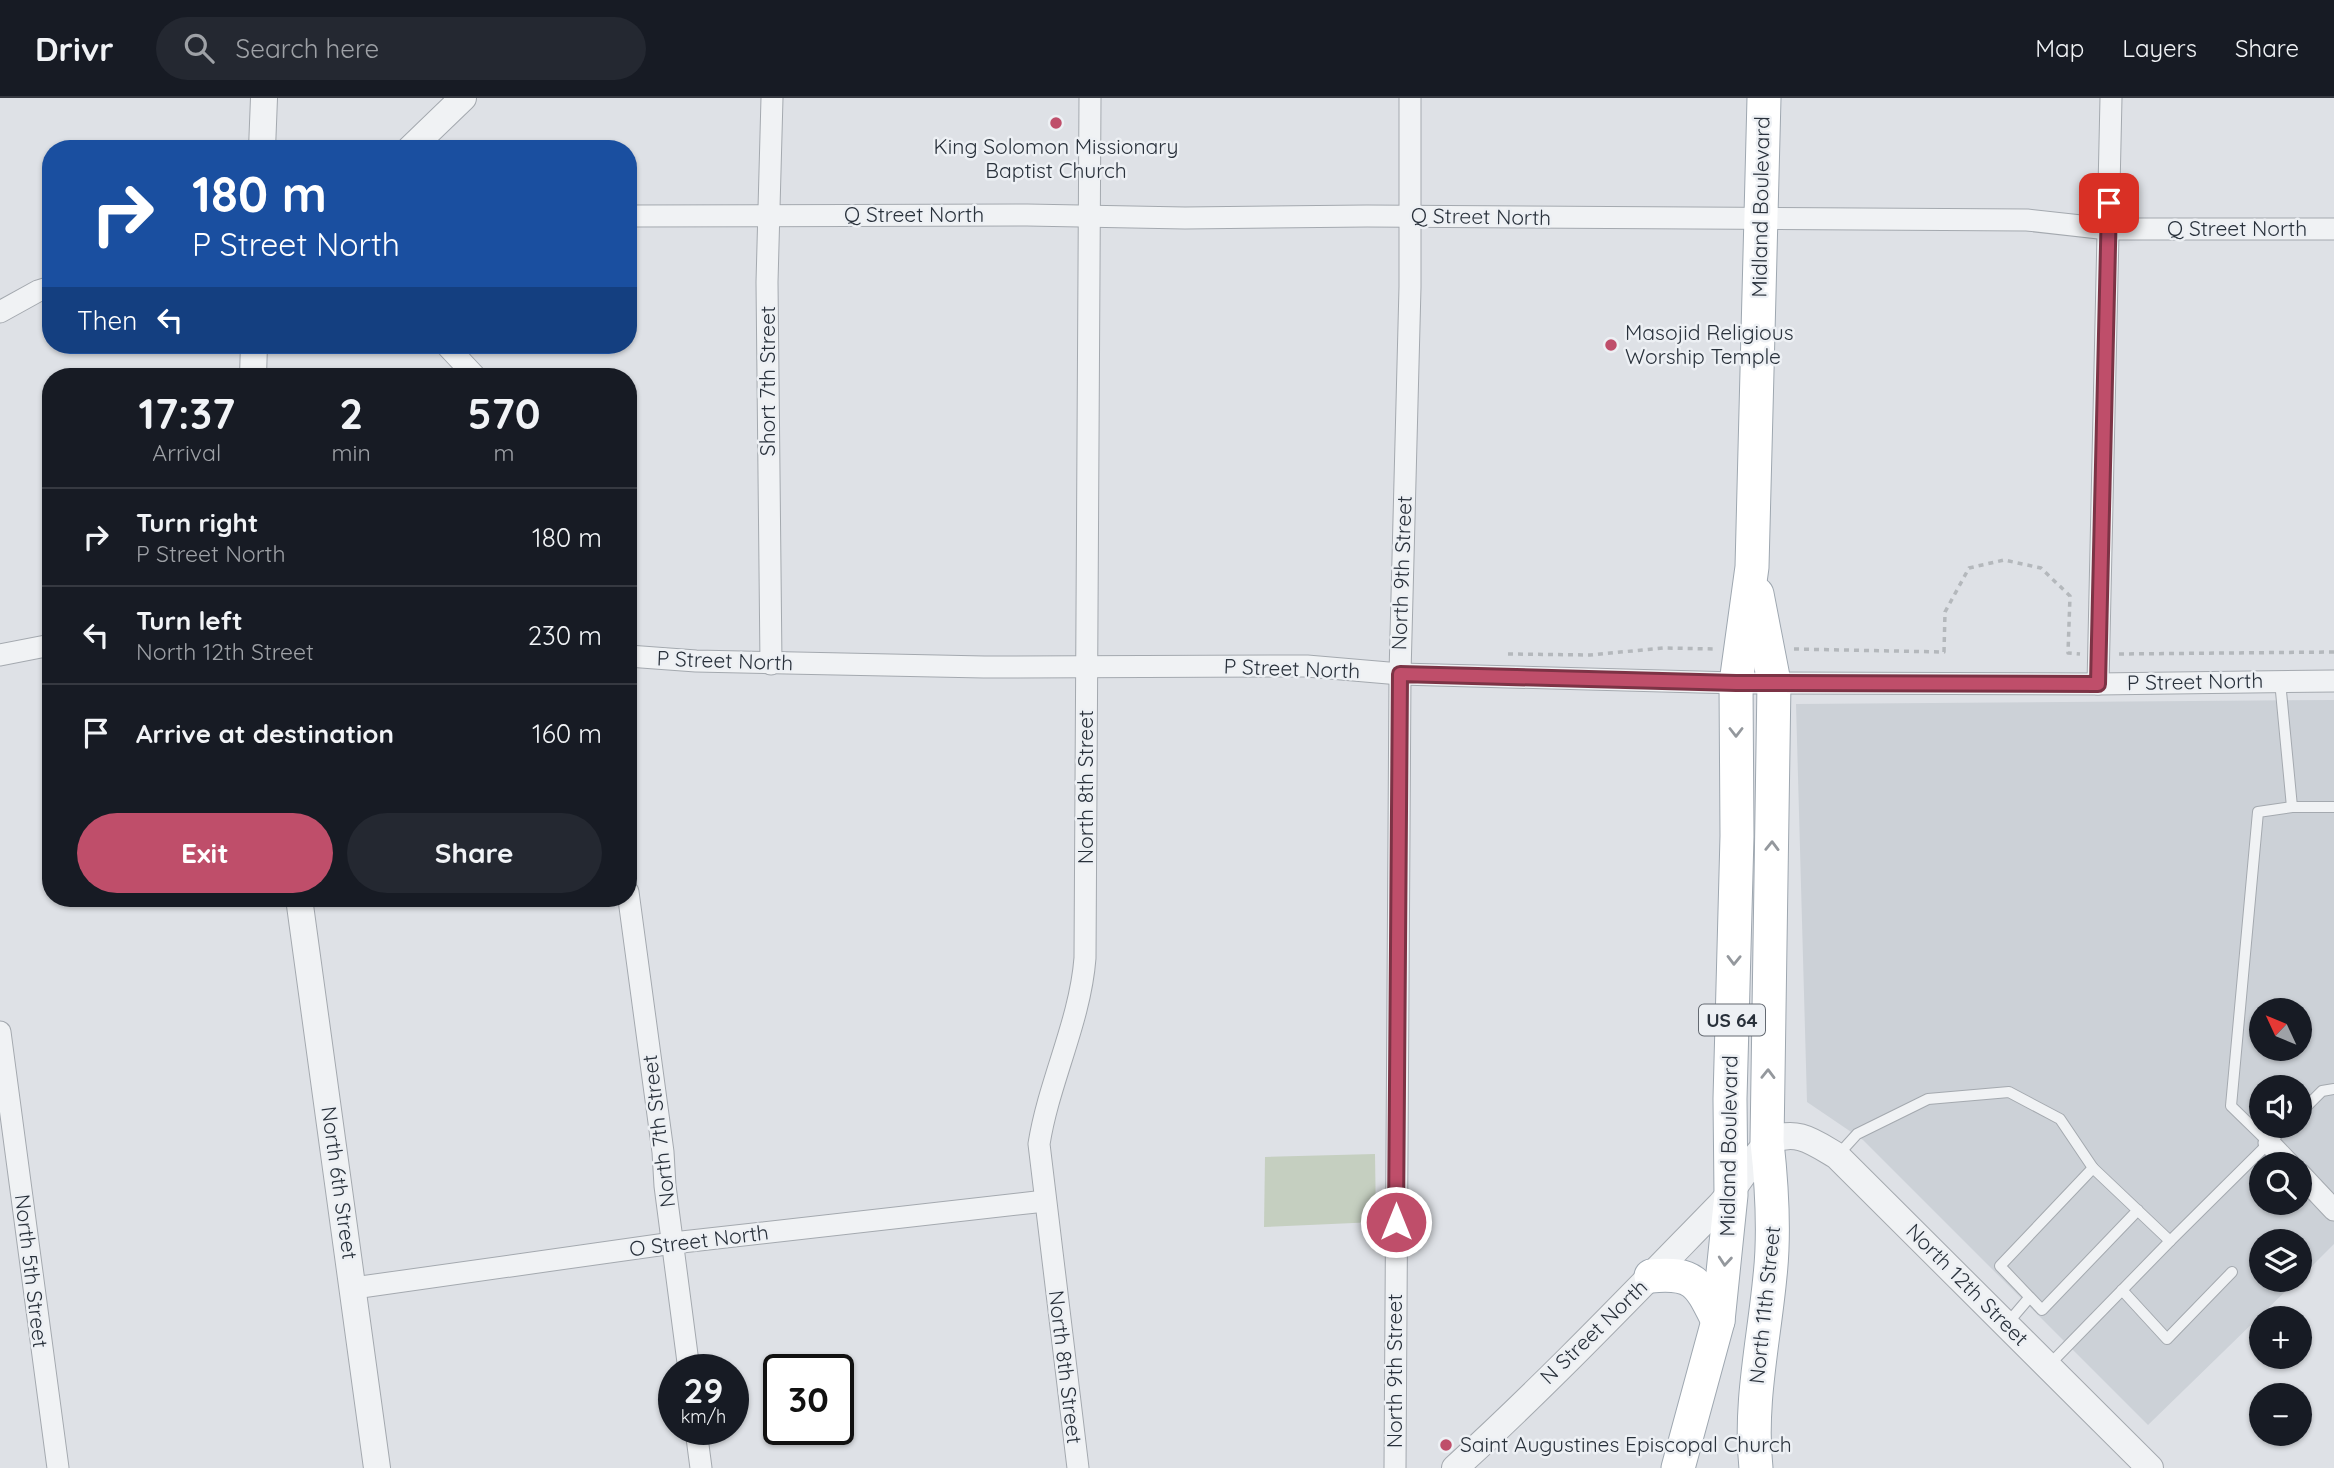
<!DOCTYPE html>
<html lang="en">
<head>
<meta charset="utf-8">
<style>
  body { margin:0; font-family:Quicksand,sans-serif; background:#242831; color:#f1f3f6; height:100vh; display:flex; flex-direction:column; font-size:26px; white-space:nowrap }
  * { box-sizing:border-box; margin:0 }
  p { font-size:23px; color:#9ea1a6 }
  .icon { flex:none; width:38px; height:38px; fill:none; stroke:currentColor; stroke-width:2; stroke-linecap:round; stroke-linejoin:round }
  .map { position:relative; flex:1; overflow:hidden }
  .sheet { position:absolute; left:42px; top:270px; width:595px; height:539px; display:flex; flex-direction:column; background:#171b24; border-radius:28px; box-shadow:0 2px 5px #0004 }
  .sheet>* { flex:none }
  .banner { position:absolute; left:42px; top:42px; width:595px; height:214px; border-radius:28px; box-shadow:0 2px 5px #0004; background:#1a4fa0; color:#fff; overflow:hidden }
  .needle { width:46px; rotate:314deg }
  .buttons { position:absolute; left:2249px; top:900px; display:grid; gap:14px }
  .buttons a { display:grid; place-items:center; width:63px; height:63px; border-radius:50%; background:#171b24; box-shadow:0 2px 5px #0004; font-size:35px }
  .speed { position:absolute; left:658px; top:1256px; display:flex; gap:14px; font-size:35px; font-weight:700; text-align:center }
  .speed>* { display:grid; place-content:center; width:91px; height:91px; border-radius:50%; background:#171b24; box-shadow:0 2px 5px #0004; line-height:1 }
  .speed small { font-size:18px; font-weight:400 }
  .speed .limit { border:4px solid #111; border-radius:10px; background:#fff; color:#111 }
  .pin { position:absolute; display:grid; place-items:center; width:60px; height:60px; color:#fff; margin:-30px; border-radius:14px; box-shadow:0 4px 10px #0006 }
  .me { position:absolute; width:77px; margin:-38px; rotate:0deg; stroke-linejoin:round; filter:drop-shadow(0 0 5px #0008) }
  .turn { display:flex; align-items:center; gap:24px; height:147px; padding:0 35px; font-size:32px }
  .turn .icon { width:91px; height:91px; stroke-width:2.5 }
  .turn b { display:block; font-size:49px; line-height:60px }
  .then { display:flex; align-items:center; height:66px; padding:0 35px; background:#0003; gap:14px; font-size:26px }
  .eta { display:flex; justify-content:space-evenly; align-items:center; height:119px; text-align:center }
  .eta b { font-size:42px; font-weight:800; line-height:49px }
  .action { display:flex; gap:14px; margin-top:auto; padding:14px 35px }
  .action a { flex:1; height:80px; border-radius:42px; background:#bf4e6a; color:#fff; font-size:28px; font-weight:800; line-height:80px; text-align:center }
  .action a+a { background:#242831; color:#f1f3f6 }
  ul { padding:0; list-style:none }
  li { display:flex; align-items:center; gap:21px; height:98px; padding:0 35px; border-top:2px solid #363941 }
  li div { flex:1 }
  li b { display:block; font-size:26px }
  li em { font-style:normal }
  header { display:flex; align-items:center; gap:42px; box-sizing:border-box; height:98px; padding:0 35px; background:#171b24; border-bottom:2px solid #363941 }
  header strong { font-size:33px }
  nav { display:flex; gap:38px; margin-inline-start:auto; font-size:24px }
  .search { width:490px; height:63px; background:#242831; display:flex; align-items:center; gap:18px; box-sizing:border-box; padding:0 24px; border-radius:38px; color:#9ea1a6; font-size:26px }
  .map>svg:first-child { display:block }
  .built { fill:#ccd1d7; fill-rule:evenodd }
  .green { fill:#c5cfc0 }
  .lines { fill:none; stroke-linecap:round; stroke-linejoin:round }
  .service-casing { stroke:#a4a9af; stroke-width:12 }
  .minor-casing { stroke:#a4a9af; stroke-width:23 }
  .tertiary-casing { stroke:#a4a9af; stroke-width:28 }
  .primary-casing { stroke:#9ea7b0; stroke-width:35 }
  .path { stroke:#b4b8bc; stroke-width:3.5; stroke-dasharray:5 5; stroke-linecap:butt }
  .service { stroke:#f0f2f4; stroke-width:10 }
  .minor { stroke:#f0f2f4; stroke-width:21 }
  .tertiary { stroke:#f0f2f4; stroke-width:26 }
  .primary { stroke:#fff; stroke-width:33 }
  .oneway { stroke:#94989d }
  .route-casing { stroke:#7c3345; stroke-width:18 }
  .route { stroke:#bf4e6a; stroke-width:12 }
  .poi-dot { fill:#bf4e6a; stroke:#edf0f4; stroke-width:2.5 }
  .labels { text-anchor:middle; stroke-width:5; stroke-linejoin:round; paint-order:stroke }
  .shield { fill:#edf0f4; stroke:#646a72; stroke-width:2 }
  .shield-label { font-size:19px; font-weight:bold; fill:#29313b }
  .poi-label { font-size:21px; fill:#29313b; stroke:#edf0f4; text-anchor:start }
  .street-label { font-size:21px; fill:#29313b; stroke:#edf0f4 }
</style>
</head>
<body>
<header>
<strong>Drivr</strong>
<div class="search"><svg class="icon" aria-label="search" viewBox="0 0 24 24"><circle cx="10" cy="10" r="6"/><path d="M15 15l6 6"/></svg>Search here</div>
<nav><a>Map</a><a>Layers</a><a>Share</a></nav>
</header>
<div class="map">
<svg width="2334" height="1370" viewBox="0 0 2334 1370">
  <rect width="100%" height="100%" fill="#dee1e6"/>
  <!-- built -->
  <path class="built" d="M2334,602V1146L2300,1180V1143H2261V1181H2298L2148,1327L1863,1042L1807,1004L1796,606ZM2261,912H2300V950H2261ZM2261,989H2300V1027H2261ZM2261,1066H2300V1104H2261Z"/>
  <!-- green -->
  <polygon class="green" points="1375,1056 1376,1124 1264,1129 1265,1059"/>
  <g class="lines">
    <defs>
      <g id="service">
        <polyline points="2280,583 2292,709"/>
        <polyline points="2300,1015 2322,993 2334,991"/>
        <polyline points="2269,1045 2231,1008 2258,714 2292,709 2334,709"/>
        <polyline points="1837,1058 1857,1036 1928,1001 2009,994 2060,1021 2093,1070"/>
        <polyline points="2170,1143 2287,1027"/>
        <polyline points="2122,1192 2167,1241 2232,1174"/>
        <polyline points="2006,1227 2029,1200"/>
        <polyline points="2048,1268 2170,1143 2093,1070 2000,1168 2042,1212 2138,1112"/>
      </g>
      <g id="minor">
        <polyline points="628,118 1027,117 1185,120 1367,118 2027,122 2108,131 2334,131"/>
        <polyline points="0,214 38,193 51,189"/>
        <polyline points="446,247 475,278"/>
        <polyline points="0,557 51,547"/>
        <polyline points="628,558 696,563 984,569 1307,568 1400,576 1736,585 2098,586 2334,583"/>
        <polyline points="771,566 767,184 772,0"/>
        <polyline points="2098,586 2111,0"/>
        <polyline points="628,794 663,1054 665,1088 689,1272"/>
        <polyline points="0,934 58,1370"/>
        <polyline points="2269,1045 2289,1066"/>
        <polyline points="2300,1076 2334,1112"/>
        <polyline points="354,1190 673,1145 1045,1103"/>
        <polyline points="696,1332 701,1370"/>
        <path d="M1078,1370L1039,1046C1049,983 1080,924 1085,860L1090,0"/>
        <polyline points="1395,1370 1400,576 1410,189 1410,0"/>
      </g>
      <g id="tertiary">
        <polyline points="262,51 264,0"/>
        <polyline points="410,51 463,0"/>
        <polyline points="253,278 254,247"/>
        <polyline points="299,800 377,1370"/>
        <path d="M1455,1370C1546,1287 1634,1195 1720,1107C1733,1094 1760,1049 1769,1044C1795,1029 1815,1045 1837,1058L2150,1370"/>
      </g>
      <g id="primary">
        <path d="M1651,1178C1695,1174 1699,1185 1718,1223"/>
        <polyline points="1678,1370 1718,1223 1731,1097 1730,1001 1737,738 1736,585 1752,469 1764,0"/>
        <path d="M1756,1370C1749,1306 1764,1242 1770,1178C1775,1133 1772,1089 1767,1044L1774,584L1757,496"/>
      </g>
    </defs>
    <!-- service casing -->
    <use href="#service" class="service-casing"/>
    <!-- minor casing -->
    <use href="#minor" class="minor-casing"/>
    <!-- tertiary casing -->
    <use href="#tertiary" class="tertiary-casing"/>
    <!-- primary casing -->
    <use href="#primary" class="primary-casing"/>
    <!-- path -->
    <g class="path">
      <polyline points="1794,551 1944,554 1945,514 1969,470 2004,462 2041,470 2070,498 2068,555 2080,556"/>
      <polyline points="1508,556 1590,557 1663,550 1717,551"/>
      <polyline points="2119,556 2334,554"/>
    </g>
    <!-- service -->
    <use href="#service" class="service"/>
    <!-- minor -->
    <use href="#minor" class="minor"/>
    <!-- tertiary -->
    <use href="#tertiary" class="tertiary"/>
    <!-- primary -->
    <use href="#primary" class="primary"/>
  </g>
  <!-- one-way arrows -->
  <defs><path id="oneway-chevron" d="M-2-3.5L2.5 0L-2 3.5" fill="none" stroke-width="1.6" stroke-linecap="round" stroke-linejoin="round" transform="scale(1.75)"/></defs>
  <g class="oneway">
    <use href="#oneway-chevron" transform="translate(1736 634) rotate(90)"/>
    <use href="#oneway-chevron" transform="translate(1772 748) rotate(-89)"/>
    <use href="#oneway-chevron" transform="translate(1734 862) rotate(91)"/>
    <use href="#oneway-chevron" transform="translate(1768 976) rotate(-89)"/>
    <use href="#oneway-chevron" transform="translate(1725 1163) rotate(95)"/>
  </g>
  <g class="lines">
    <defs>
      <polyline id="route" points="1396,1124 1400,576 1736,585 2098,586 2109,105"/>
    </defs>
    <!-- route casing -->
    <use href="#route" class="route-casing"/>
    <!-- route -->
    <use href="#route" class="route"/>
  </g>
  <!-- markers -->
  <g class="poi-dot">
    <circle cx="1056" cy="25" r="7"/>
    <circle cx="1611" cy="247" r="7"/>
    <circle cx="1446" cy="1347" r="7"/>
  </g>
  <g class="labels">
    <!-- shield labels -->
    <rect class="shield" x="1699" y="906.5" width="66" height="31" rx="5"/>
    <g class="shield-label">
      <text x="1732" y="929">US 64</text>
    </g>
    <!-- poi labels -->
    <g class="poi-label">
      <text x="1056" y="56" text-anchor="middle">King Solomon Missionary<tspan x="1056" dy="24">Baptist Church</tspan></text>
      <text x="1625" y="242">Masojid Religious<tspan x="1625" dy="24">Worship Temple</tspan></text>
      <text x="1460" y="1354">Saint Augustines Episcopal Church</text>
    </g>
    <!-- street labels -->
    <g class="street-label">
      <text transform="translate(1761 109) rotate(-89)" y="7">Midland Boulevard</text>
      <text x="914" y="124">Q Street North</text>
      <text transform="translate(1481 119) rotate(1)" y="7">Q Street North</text>
      <text x="2237" y="138">Q Street North</text>
      <text transform="translate(768 283) rotate(-90)" y="7">Short 7th Street</text>
      <text transform="translate(1402 475) rotate(-88)" y="7">North 9th Street</text>
      <text transform="translate(725 563) rotate(2)" y="7">P Street North</text>
      <text transform="translate(1292 571) rotate(2)" y="7">P Street North</text>
      <text transform="translate(2195 584) rotate(-1)" y="7">P Street North</text>
      <text transform="translate(1086 689) rotate(-90)" y="7">North 8th Street</text>
      <text transform="translate(659 1033) rotate(-97)" y="7">North 7th Street</text>
      <text transform="translate(1729 1048) rotate(-89)" y="7">Midland Boulevard</text>
      <text transform="translate(339 1085) rotate(82)" y="7">North 6th Street</text>
      <text transform="translate(699 1143) rotate(-7)" y="7">O Street North</text>
      <text transform="translate(31 1173) rotate(83)" y="7">North 5th Street</text>
      <text transform="translate(1967 1187) rotate(45)" y="7">North 12th Street</text>
      <text transform="translate(1765 1207) rotate(-84)" y="7">North 11th Street</text>
      <text transform="translate(1594 1234) rotate(-44)" y="7">N Street North</text>
      <text transform="translate(1065 1269) rotate(83)" y="7">North 8th Street</text>
      <text transform="translate(1395 1273) rotate(-90)" y="7">North 9th Street</text>
    </g>
  </g>
</svg>
<div class="buttons">
<a><svg class="needle" viewBox="-14 -14 28 28"><path d="M0-13l5 13h-10z" fill="#e53935"/><path d="M0 13l5-13h-10z" fill="#9ea1a6"/></svg></a>
<a><svg class="icon" aria-label="sound" viewBox="0 0 24 24"><path d="M4 9h4l5-4v14l-5-4H4zM17 9q2 3 0 6"/></svg></a>
<a><svg class="icon" aria-label="search" viewBox="0 0 24 24"><circle cx="10" cy="10" r="6"/><path d="M15 15l6 6"/></svg></a>
<a><svg class="icon" aria-label="layers" viewBox="0 0 24 24"><path d="M12 4l9 5-9 5-9-5zM3 14l9 5 9-5"/></svg></a>
<a>+</a>
<a>−</a>
</div>
<div class="speed"><div>29<small>km/h</small></div><div class="limit">30</div></div>
<div class="pin" style="left:2109px;top:105px;background:#d93025"><svg class="icon" aria-label="arrive" viewBox="0 0 24 24"><path d="M6 21V4h12l-3 4 3 4H6"/></svg></div>
<svg class="me" style="left:1396px;top:1124px" viewBox="-20 -20 40 40"><circle r="17" fill="#bf4e6a" stroke="#fff" stroke-width="3"/><path d="M0-11L8 9 0 5-8 9z" fill="#fff"/></svg>
<div class="banner">
<div class="turn"><svg class="icon" aria-label="right" viewBox="0 0 24 24"><path d="M7 20v-9h11M14 6l5 5-5 5"/></svg><div><b>180 m</b>P Street North</div></div>
<div class="then">Then<svg class="icon" aria-label="left" viewBox="0 0 24 24"><path d="M17 20v-9H6M10 6l-5 5 5 5"/></svg></div>
</div>
<section class="sheet">
<div class="eta">
<div><b>17:37</b><p>Arrival</p></div>
<div><b>2</b><p>min</p></div>
<div><b>570</b><p>m</p></div>
</div>
<ul>
<li><svg class="icon" aria-label="right" viewBox="0 0 24 24"><path d="M7 20v-9h11M14 6l5 5-5 5"/></svg><div><b>Turn right</b><p>P Street North</p></div><em>180 m</em></li>
<li><svg class="icon" aria-label="left" viewBox="0 0 24 24"><path d="M17 20v-9H6M10 6l-5 5 5 5"/></svg><div><b>Turn left</b><p>North 12th Street</p></div><em>230 m</em></li>
<li><svg class="icon" aria-label="arrive" viewBox="0 0 24 24"><path d="M6 21V4h12l-3 4 3 4H6"/></svg><div><b>Arrive at destination</b></div><em>160 m</em></li>
</ul>
<div class="action"><a>Exit</a><a>Share</a></div>
</section>
</div>
</body>
</html>
